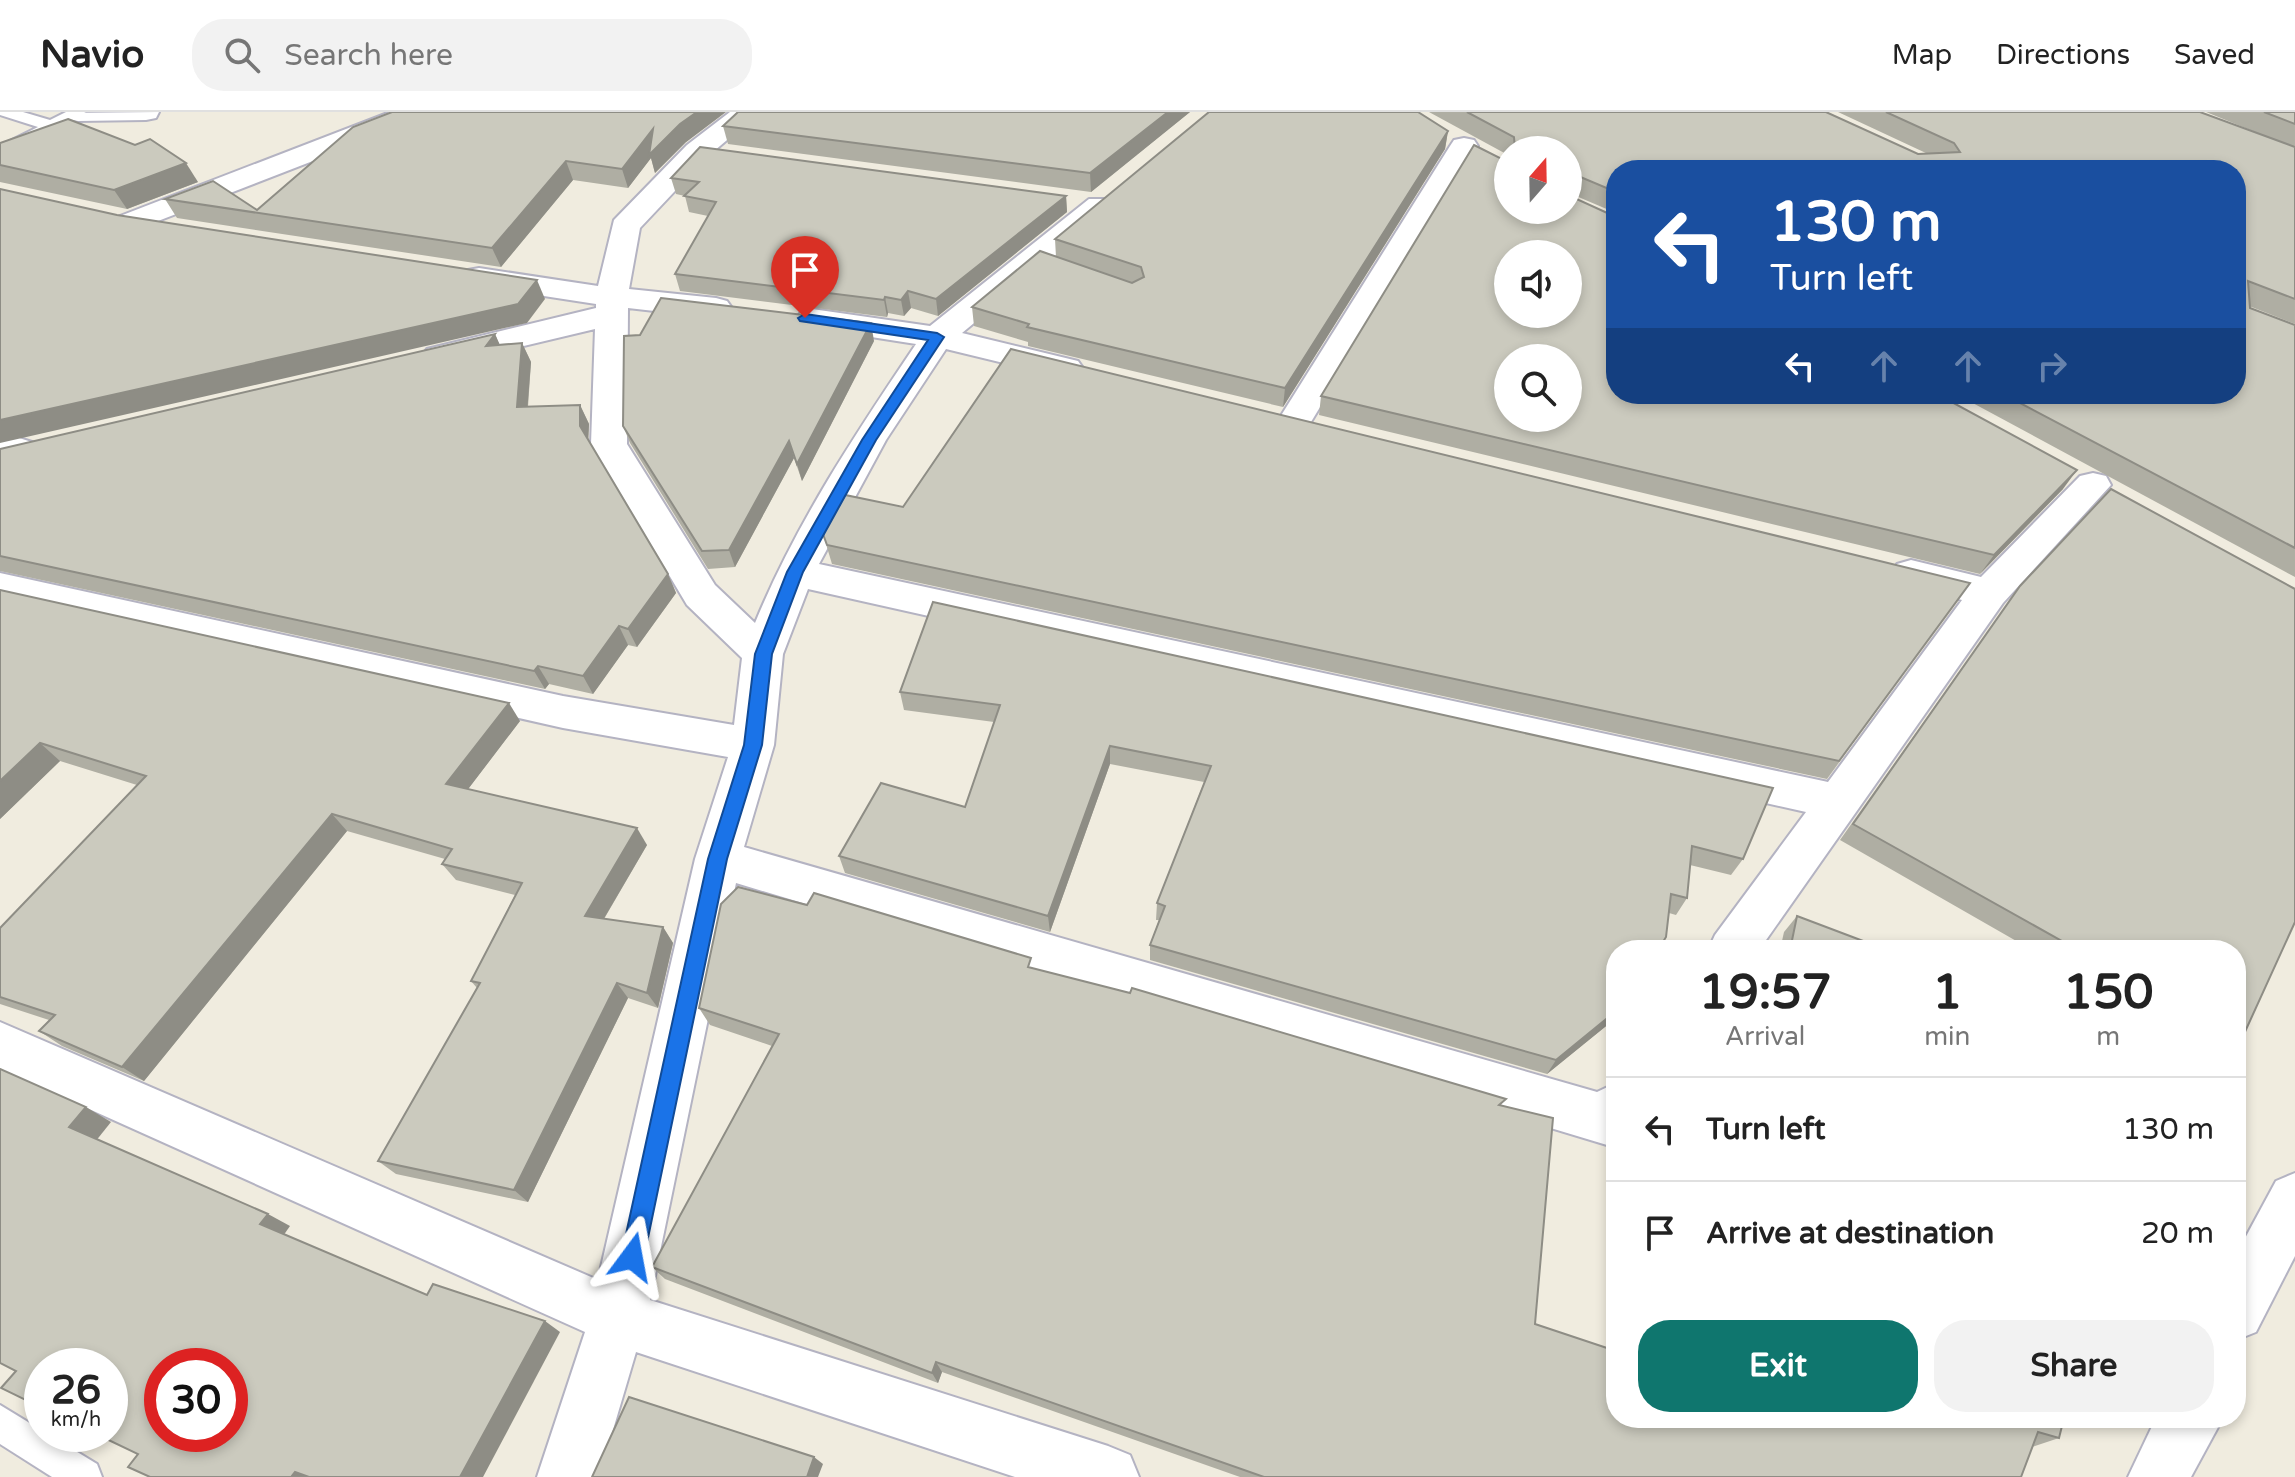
<!DOCTYPE html>
<html lang="en">
<head>
<meta charset="utf-8">
<style>
  body { margin:0; font-family:"Varela Round",sans-serif; background:#f2f2f2; color:#222; height:100vh; display:flex; flex-direction:column; font-size:30px; white-space:nowrap }
  * { box-sizing:border-box; margin:0 }
  p { font-size:26px; color:#767676 }
  .icon { flex:none; width:44px; height:44px; fill:none; stroke:currentColor; stroke-width:2; stroke-linecap:round; stroke-linejoin:round }
  .map { position:relative; flex:1; overflow:hidden }
  .details { position:absolute; left:1606px; top:828px; width:640px; height:488px; display:flex; flex-direction:column; background:#fff; border-radius:32px; box-shadow:0 4px 12px #0003 }
  .details>* { flex:none }
  .banner { position:absolute; left:1606px; top:48px; width:640px; height:244px; border-radius:32px; box-shadow:0 4px 12px #0003; background:#1a4fa0; color:#fff; overflow:hidden }
  .needle { width:52px; rotate:20deg }
  .buttons { position:absolute; left:1494px; top:24px; display:grid; gap:16px }
  .buttons a { display:grid; place-items:center; width:88px; height:88px; border-radius:50%; background:#fff; box-shadow:0 4px 12px #0003; font-size:40px }
  .speed { position:absolute; left:24px; top:1236px; display:flex; gap:16px; font-size:40px; font-weight:700; text-align:center }
  .speed>* { display:grid; place-content:center; width:104px; height:104px; border-radius:50%; background:#fff; box-shadow:0 4px 12px #0003; line-height:1 }
  .speed small { font-size:20px; font-weight:400 }
  .speed .limit { border:12px solid #d22; background:#fff; color:#111 }
  .pin { position:absolute; display:grid; place-items:center; width:68px; height:68px; color:#fff; margin:-82px -34px; border-radius:50% 50% 50% 0; rotate:-45deg; box-shadow:0 0 8px #0007 }
  .pin .icon { rotate:45deg }
  .me { position:absolute; width:88px; margin:-44px; rotate:13deg; stroke-linejoin:round; filter:drop-shadow(0 0 6px #0008) }
  .turn { display:flex; align-items:center; gap:28px; height:168px; padding:0 32px; font-size:36px }
  .turn .icon { width:104px; height:104px; stroke-width:2.5 }
  .turn b { display:block; font-size:56px; line-height:68px }
  .lanes { display:flex; align-items:center; height:76px; padding:0 32px; background:#0003; justify-content:center; gap:40px; direction:ltr }
  .lanes .off { opacity:.35 }
  .eta { display:flex; justify-content:space-evenly; align-items:center; height:136px; text-align:center }
  .eta b { font-size:48px; font-weight:700; line-height:56px }
  .primary-button { display:flex; gap:16px; margin-top:auto; padding:16px 32px }
  .primary-button a { flex:1; height:92px; border-radius:32px; background:#0f766e; color:#fff; font-size:32px; font-weight:700; line-height:92px; text-align:center }
  .primary-button a+a { background:#f2f2f2; color:#222 }
  ul { padding:0; list-style:none }
  li { display:flex; align-items:center; gap:24px; height:104px; padding:0 32px; border-top:2px solid #e0e0e0 }
  li div { flex:1 }
  li b { display:block; font-size:30px }
  li em { font-style:normal }
  header { display:flex; align-items:center; gap:48px; box-sizing:border-box; height:112px; padding:0 40px; background:#fff; border-bottom:2px solid #e0e0e0 }
  header strong { font-size:38px }
  nav { display:flex; gap:44px; margin-inline-start:auto; font-size:28px }
  .search { width:560px; height:72px; background:#f2f2f2; display:flex; align-items:center; gap:20px; box-sizing:border-box; padding:0 28px; border-radius:32px; color:#767676; font-size:30px }
  .map>svg:first-child { display:block }
  .lines { fill:none; stroke-linecap:round; stroke-linejoin:round }
  .service-casing { stroke:#b4b3c2; stroke-width:4 }
  .minor-casing { stroke:#b4b3c2; stroke-width:4 }
  .service { fill:#fff; fill-rule:evenodd }
  .minor { fill:#fff; fill-rule:evenodd }
  .wall { fill:#afaea3 }
  .shaded-wall { fill:#8e8d85 }
  .building { fill:#cbcabe; stroke:#8e8d85; stroke-width:2; fill-rule:evenodd }
  .route { fill:#1a73e8; stroke:#114b97; stroke-width:2 }
</style>
</head>
<body>
<header>
<strong>Navio</strong>
<div class="search"><svg class="icon" aria-label="search" viewBox="0 0 24 24"><circle cx="10" cy="10" r="6"/><path d="M15 15l6 6"/></svg>Search here</div>
<nav><a>Map</a><a>Directions</a><a>Saved</a></nav>
</header>
<div class="map">
<svg width="2295" height="1365" viewBox="0 0 2295 1365">
  <rect width="100%" height="100%" fill="#f0ecdf"/>
  <g class="lines">
    <defs>
      <g id="service">
        <polygon points="0,0 23,0 50,8 66,0 86,0 0,46 0,34 38,15 0,3"/>
        <polygon points="0,1293 97,1352 102,1365 52,1365 0,1332"/>
      </g>
      <g id="minor">
        <polygon points="159,0 156,6 146,8 78,9 68,7 65,1"/>
        <polygon points="390,0 427,0 424,6 140,116 120,116 115,110 120,104"/>
        <path d="M730,0H760L707,45L640,116L629,177L716,186L727,189L732,196L727,203L716,206L628,196L627,332L715,473L755,511C796,411 856,321 916,232L801,214L796,207L801,200L812,197L930,214L1089,87H1109L1114,93L1109,99L962,221L1078,249L1083,256L1078,263L1066,266L946,237L886,328L819,452L1828,670L1962,488L1897,472L1892,462L1897,452L1911,448L1981,465L2080,364L2093,361L2106,364L2111,373L2003,491L1759,838H1708L1715,823L1806,700L808,477L783,542L774,633L744,735L1597,980L1616,971V1029L1607,1033L736,771L650,1188L1108,1334L1130,1343L1139,1365H1015L636,1240L599,1365H537L585,1220L0,957V910L598,1168L695,747L728,645L563,616L0,489V461L563,584L734,613L742,546L687,493L591,332L595,217L439,254L427,251L422,244L427,237L596,196V192L479,174L468,172L463,165L468,158L479,156L598,174L614,108L687,33Z"/>
        <polygon points="1464,26 1474,28 1478,34 1311,310 1306,318 1294,321 1282,318 1277,310 1450,34 1454,28"/>
        <polygon points="0,320 35,331 40,339 35,347 22,351 0,344"/>
        <polygon points="2295,1061 2295,1144 2256,1220 2236,1228 2236,1143 2276,1069"/>
        <polygon points="2156,1306 2223,1306 2191,1365 2128,1365"/>
      </g>
    </defs>
    <!-- service casing -->
    <use href="#service" class="service-casing"/>
    <!-- minor casing -->
    <use href="#minor" class="minor-casing"/>
    <!-- service -->
    <use href="#service" class="service"/>
    <!-- minor -->
    <use href="#minor" class="minor"/>
  </g>
  <!-- wall -->
  <g class="wall">
    <polygon points="738,0 1190,0 1091,80 728,32 723,14"/>
    <polygon points="1429,0 1826,0 1918,42 1928,42 1838,0 2200,0 2280,30 2206,0 2295,0 2295,212 2249,194 2250,196 2295,213 2295,465 1956,282 2236,282 1616,58 1616,101 1569,81 1568,84 2063,377 1980,462 1319,303 1321,284 1568,38 1508,38 1508,43"/>
    <polygon points="1448,19 1445,37 1283,295 1028,234 1028,230 974,214 972,195 1056,145 1055,127"/>
    <polygon points="0,31 198,70 127,97 0,70"/>
    <polygon points="685,31 655,61 651,46 628,76 573,68 501,155 177,106 165,87 257,98"/>
    <polygon points="671,66 1066,84 1067,100 938,204 911,196 904,204 888,201 887,205 680,179 675,162 708,104 689,100 685,84 676,82"/>
    <polygon points="495,222 499,232 522,231 531,250 528,295 580,293 589,312 588,328 668,462 676,481 637,535 628,533 593,582 549,572 545,577 0,459 0,337"/>
    <polygon points="874,229 802,369 794,346 735,455 708,457 630,331 623,314"/>
    <polygon points="2111,377 2295,477 2295,810 2244,922 2236,927 2236,838 2032,838 1840,728 2020,474"/>
    <polygon points="903,395 1970,471 1827,667 832,452 823,422"/>
    <polygon points="0,478 520,609 468,677 647,733 604,807 663,815 673,831 658,896 628,886 528,1090 396,1062 378,1049 477,876 471,869 515,783 456,768 442,752 445,747 347,719 144,969 62,934 39,919 49,908 0,892 0,816 137,673 60,649 0,707"/>
    <polygon points="933,490 1743,747 1731,763 1690,753 1687,786 1676,803 1669,801 1616,838 1616,906 1547,962 1150,848 1150,833 1159,808 1156,808 1157,791 1204,670 1110,652 1050,820 845,761 839,744 965,695 994,610 904,598 900,580"/>
    <polygon points="807,793 1033,856 1502,994 1535,1212 1616,1306 2064,1306 2059,1326 2032,1335 2021,1365 1240,1365 942,1260 938,1271 665,1167 652,1155 772,934 710,913 699,896"/>
    <polygon points="1797,804 1887,838 1780,838 1784,820"/>
  </g>
  <!-- shaded-wall -->
  <g class="shaded-wall">
    <polygon points="697,0 726,0 685,31 655,61 651,46 628,76 622,57 653,17 680,12"/>
    <polygon points="1168,0 1190,0 1091,80 1090,61"/>
    <polygon points="1448,19 1445,37 1283,295 1285,276"/>
    <polygon points="566,49 573,68 501,155 492,136"/>
    <polygon points="186,51 198,70 127,97 114,78"/>
    <polygon points="1066,84 1067,100 938,204 936,187"/>
    <polygon points="537,168 545,187 527,211 0,331 0,308"/>
    <polygon points="908,179 911,196 904,204 901,188"/>
    <polygon points="885,185 888,201 887,205 884,188"/>
    <polygon points="871,211 874,229 802,369 797,352"/>
    <polygon points="495,222 504,242 486,234"/>
    <polygon points="522,231 531,250 526,314 517,295"/>
    <polygon points="580,293 589,312 588,334 580,314"/>
    <polygon points="789,329 794,346 735,455 729,438"/>
    <polygon points="2077,358 2063,377 1980,462 1994,443"/>
    <polygon points="668,462 676,481 637,535 628,517"/>
    <polygon points="619,514 628,533 593,582 583,564"/>
    <polygon points="538,554 549,572 545,577 534,559"/>
    <polygon points="509,591 520,609 459,689 446,672"/>
    <polygon points="40,631 60,649 0,707 0,669"/>
    <polygon points="1110,634 1110,652 1050,820 1048,804"/>
    <polygon points="332,702 347,719 144,969 122,955"/>
    <polygon points="637,716 647,733 596,820 585,804"/>
    <polygon points="663,815 673,831 658,896 647,881"/>
    <polygon points="617,871 628,886 528,1090 514,1078"/>
    <polygon points="1616,899 1616,906 1547,962 1556,948"/>
    <polygon points="86,995 111,1010 95,1030 69,1015"/>
    <polygon points="268,1102 290,1114 283,1124 260,1112"/>
    <polygon points="545,1209 560,1220 483,1365 460,1365"/>
    <polygon points="936,1250 942,1260 938,1271 932,1261"/>
    <polygon points="814,1345 823,1352 818,1365 807,1365"/>
    <polygon points="295,1360 313,1365 291,1365"/>
  </g>
  <!-- building -->
  <g class="building">
    <polygon points="392,0 697,0 680,12 649,43 653,17 622,57 566,49 492,136 165,87 213,69 257,98 353,15"/>
    <polygon points="738,0 1168,0 1090,61 723,14"/>
    <polygon points="1209,0 1418,0 1448,19 1285,276 1027,215 1029,212 972,195 1040,139 1132,171 1144,165 1141,155 1055,127"/>
    <polygon points="1467,0 1826,0 1918,42 1960,40 1954,31 1886,0 2200,0 2295,35 2295,187 2248,169 2250,196 2295,213 2295,436 2003,282 2236,282 2236,58 1616,58 1616,80 1571,61 1570,76 1568,77 1568,38 1515,38 1514,25"/>
    <polygon points="2264,0 2295,0 2295,12"/>
    <polygon points="68,7 135,33 150,27 186,51 114,78 0,53 0,31"/>
    <path d="M1474,33L1508,50V98H1568V83L1616,105V282H1937L2077,358L1994,443L1321,284ZM1508,142H1568V202H1508ZM1508,246H1568V306H1508Z"/>
    <polygon points="700,35 1066,84 936,187 908,179 901,188 885,185 884,188 675,162 716,90 684,84 699,70 671,66"/>
    <polygon points="0,77 117,103 537,168 518,192 0,308"/>
    <polygon points="661,186 871,211 797,352 789,329 729,438 702,439 623,314 624,224 640,223"/>
    <polygon points="495,222 486,234 522,231 517,295 580,293 580,314 668,462 628,517 619,514 583,564 538,554 534,559 0,444 0,337"/>
    <polygon points="1011,237 1970,471 1839,649 827,433 823,422 845,383 903,395"/>
    <polygon points="2111,377 2295,477 2295,810 2244,922 2236,917 2236,838 2078,838 1853,712 2020,474"/>
    <polygon points="0,478 509,591 446,672 637,716 585,804 663,815 647,881 617,871 514,1078 378,1049 480,871 471,869 522,771 442,752 452,737 332,702 122,955 39,919 55,903 0,885 0,816 146,664 40,631 0,669"/>
    <polygon points="933,490 1773,676 1743,747 1692,734 1687,786 1671,782 1666,825 1658,838 1616,838 1616,899 1556,948 1150,833 1165,794 1157,791 1211,654 1110,634 1048,804 839,744 881,671 965,695 1000,593 900,580"/>
    <polygon points="738,775 807,793 814,781 1031,846 1028,855 1130,881 1132,876 1506,987 1499,993 1553,1006 1535,1212 1616,1239 1616,1306 2064,1306 2059,1326 2038,1320 2021,1365 1264,1365 936,1250 932,1261 652,1155 779,922 699,896 721,792"/>
    <polygon points="1797,804 1887,838 1790,838"/>
    <path d="M0,957L86,995L69,1015L268,1102L260,1112L427,1183L433,1172L545,1209L460,1365H309L295,1360L291,1365H150L128,1355L138,1342L96,1322H110V1254H42V1296L1,1276L16,1259L0,1251ZM162,1254H230V1322H162Z"/>
    <polygon points="629,1285 814,1345 807,1365 592,1365"/>
  </g>
  <!-- route -->
  <polygon class="route" points="805,202 937,221 944,225 876,328 803,460 772,542 762,633 727,747 644,1145 640,1153 632,1156 624,1153 621,1145 708,747 744,633 755,542 787,460 862,328 928,228 800,209 798,206"/>
</svg>
<div class="buttons">
<a><svg class="needle" viewBox="-14 -14 28 28"><path d="M0-13l5 13h-10z" fill="#e53935"/><path d="M0 13l5-13h-10z" fill="#767676"/></svg></a>
<a><svg class="icon" aria-label="sound" viewBox="0 0 24 24"><path d="M4 9h4l5-4v14l-5-4H4zM17 9q2 3 0 6"/></svg></a>
<a><svg class="icon" aria-label="search" viewBox="0 0 24 24"><circle cx="10" cy="10" r="6"/><path d="M15 15l6 6"/></svg></a>
</div>
<div class="speed"><div>26<small>km/h</small></div><div class="limit">30</div></div>
<div class="pin" style="left:805px;top:206px;background:#d93025"><svg class="icon" aria-label="arrive" viewBox="0 0 24 24"><path d="M6 21V4h12l-3 4 3 4H6"/></svg></div>
<svg class="me" style="left:632px;top:1145px" viewBox="-20 -20 40 40"><path d="M0-17L14 15 0 8-14 15z" fill="#1a73e8" stroke="#fff" stroke-width="4"/></svg>
<div class="banner">
<div class="turn"><svg class="icon" aria-label="left" viewBox="0 0 24 24"><path d="M17 20v-9H6M10 6l-5 5 5 5"/></svg><div><b>130 m</b>Turn left</div></div>
<div class="lanes"><svg class="icon" aria-label="left" viewBox="0 0 24 24"><path d="M17 20v-9H6M10 6l-5 5 5 5"/></svg><svg class="icon off" aria-label="ahead" viewBox="0 0 24 24"><path d="M12 20V5M6 11l6-6 6 6"/></svg><svg class="icon off" aria-label="ahead" viewBox="0 0 24 24"><path d="M12 20V5M6 11l6-6 6 6"/></svg><svg class="icon off" aria-label="right" viewBox="0 0 24 24"><path d="M7 20v-9h11M14 6l5 5-5 5"/></svg></div>
</div>
<section class="details">
<div class="eta">
<div><b>19:57</b><p>Arrival</p></div>
<div><b>1</b><p>min</p></div>
<div><b>150</b><p>m</p></div>
</div>
<ul>
<li><svg class="icon" aria-label="left" viewBox="0 0 24 24"><path d="M17 20v-9H6M10 6l-5 5 5 5"/></svg><div><b>Turn left</b></div><em>130 m</em></li>
<li><svg class="icon" aria-label="arrive" viewBox="0 0 24 24"><path d="M6 21V4h12l-3 4 3 4H6"/></svg><div><b>Arrive at destination</b></div><em>20 m</em></li>
</ul>
<div class="primary-button"><a>Exit</a><a>Share</a></div>
</section>
</div>
</body>
</html>
